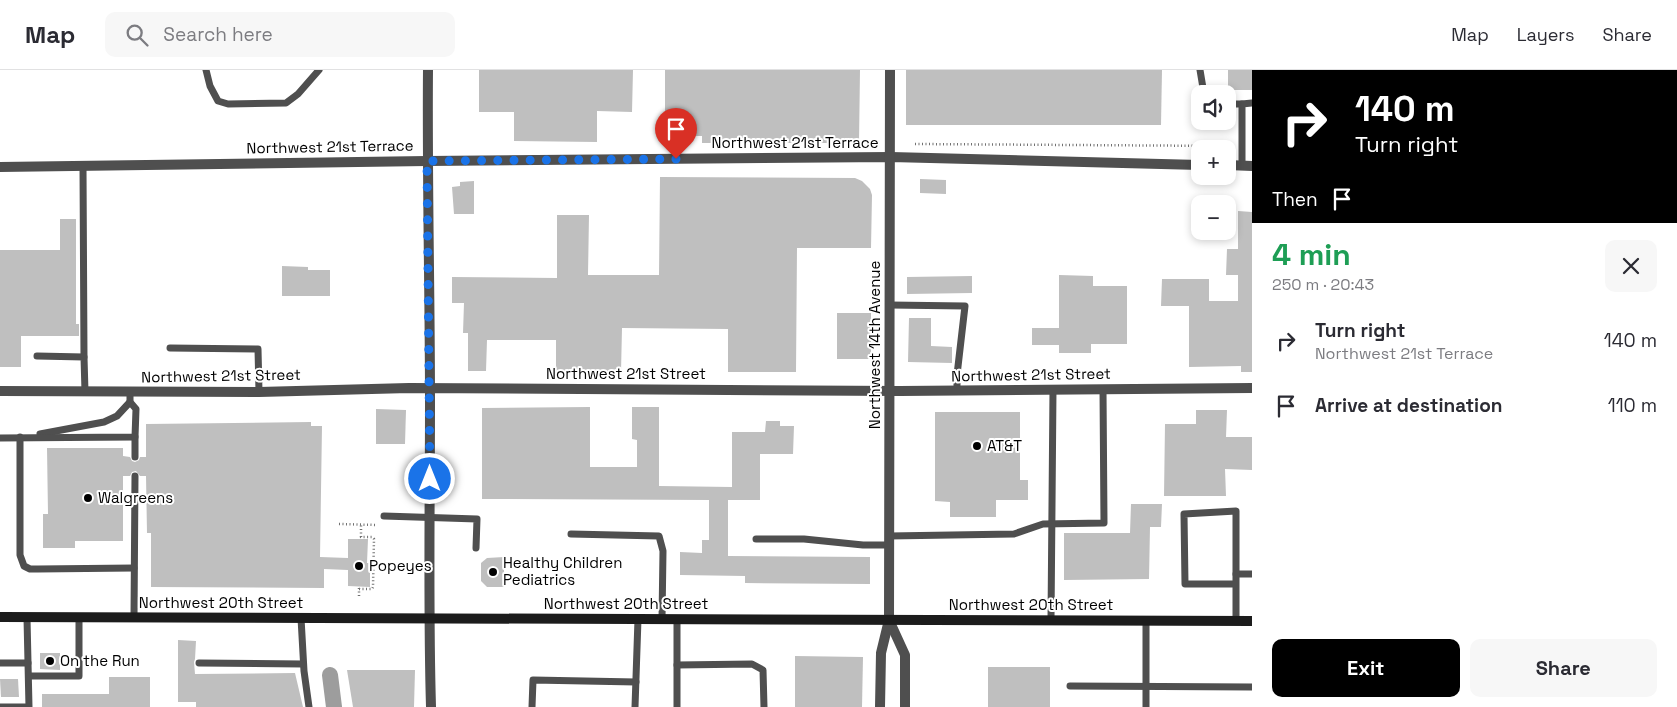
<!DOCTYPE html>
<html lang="en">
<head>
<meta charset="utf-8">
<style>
  body { margin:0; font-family:"Space Grotesk",sans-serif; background:#f7f7f7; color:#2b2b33; height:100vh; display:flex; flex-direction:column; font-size:19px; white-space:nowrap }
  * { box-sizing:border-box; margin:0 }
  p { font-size:16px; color:#7c7c81 }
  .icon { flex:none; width:28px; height:28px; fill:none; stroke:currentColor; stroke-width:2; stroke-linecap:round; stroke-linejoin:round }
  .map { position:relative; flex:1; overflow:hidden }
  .drawer { display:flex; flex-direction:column; background:#fff; width:425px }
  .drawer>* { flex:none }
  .guide { background:#000; color:#fff; overflow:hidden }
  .fabs { position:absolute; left:1191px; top:15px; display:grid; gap:10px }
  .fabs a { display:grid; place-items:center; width:45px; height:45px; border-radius:10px; background:#fff; box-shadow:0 2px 8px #0003; font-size:25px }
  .pin { position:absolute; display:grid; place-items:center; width:42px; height:42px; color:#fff; margin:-51px -21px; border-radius:50% 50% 50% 0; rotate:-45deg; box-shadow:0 0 5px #0007 }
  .pin .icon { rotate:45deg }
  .me { position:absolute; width:55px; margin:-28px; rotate:0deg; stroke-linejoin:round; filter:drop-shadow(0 0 4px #0008) }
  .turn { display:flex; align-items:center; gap:18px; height:105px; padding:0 20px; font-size:22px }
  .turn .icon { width:65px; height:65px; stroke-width:2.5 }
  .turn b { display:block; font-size:35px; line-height:42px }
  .then { display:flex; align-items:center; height:48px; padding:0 20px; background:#0003; gap:10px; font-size:19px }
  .round { display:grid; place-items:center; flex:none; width:52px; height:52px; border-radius:10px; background:#f7f7f7 }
  .overview { display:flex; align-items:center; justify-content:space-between; height:85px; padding:0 20px }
  h1 { font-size:30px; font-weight:700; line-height:38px; color:#1e9e55 }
  .primary-button { display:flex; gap:10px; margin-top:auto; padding:10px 20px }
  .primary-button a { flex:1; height:58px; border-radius:10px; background:#000; color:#fff; font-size:20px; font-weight:700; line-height:58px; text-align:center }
  .primary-button a+a { background:#f7f7f7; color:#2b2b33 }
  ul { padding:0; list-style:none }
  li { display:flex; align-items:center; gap:15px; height:65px; padding:0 20px }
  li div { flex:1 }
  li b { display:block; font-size:19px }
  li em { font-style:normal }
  header { display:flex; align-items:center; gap:30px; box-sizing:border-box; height:70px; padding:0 25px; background:#fff; border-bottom:1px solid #e1e1e2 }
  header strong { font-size:24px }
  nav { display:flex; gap:28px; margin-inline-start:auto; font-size:18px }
  .search { width:350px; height:45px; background:#f7f7f7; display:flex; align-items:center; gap:12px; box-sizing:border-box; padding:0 18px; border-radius:10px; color:#7c7c81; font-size:19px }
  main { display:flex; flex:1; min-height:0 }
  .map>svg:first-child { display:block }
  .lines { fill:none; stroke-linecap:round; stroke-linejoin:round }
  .canal { stroke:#9d9d9d; stroke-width:16 }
  .building { fill:#bfbfbf }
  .path { stroke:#717171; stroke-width:2.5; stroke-dasharray:1 2.5; stroke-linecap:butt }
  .service { stroke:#4f4f4f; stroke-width:7 }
  .minor { stroke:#4f4f4f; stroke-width:10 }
  .tertiary { stroke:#4f4f4f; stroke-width:10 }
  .secondary { stroke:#1c1c1c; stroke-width:10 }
  .route { stroke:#1a73e8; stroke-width:9; stroke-dasharray:0 16.2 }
  .poi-dot { fill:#000; stroke:#fff; stroke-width:2 }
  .labels { text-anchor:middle; stroke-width:4; stroke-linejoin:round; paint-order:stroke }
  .street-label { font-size:15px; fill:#000; stroke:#fff }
  .poi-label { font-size:15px; fill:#000; stroke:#fff; text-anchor:start }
</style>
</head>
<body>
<header>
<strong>Map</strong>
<div class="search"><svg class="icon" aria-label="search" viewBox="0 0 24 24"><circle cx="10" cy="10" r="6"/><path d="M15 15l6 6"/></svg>Search here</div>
<nav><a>Map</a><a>Layers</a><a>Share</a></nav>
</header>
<main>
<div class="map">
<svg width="1252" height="637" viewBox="0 0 1252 637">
  <rect width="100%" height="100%" fill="#fff"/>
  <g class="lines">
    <!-- canal -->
    <polyline class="canal" points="330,605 334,637"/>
  </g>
  <!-- building -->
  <g class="building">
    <polygon points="479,0 633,0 632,42 597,41 597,72 514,71 514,42 479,42"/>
    <polygon points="665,0 860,0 859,73 702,73 702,66 665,66"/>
    <polygon points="906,0 1162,0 1161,55 906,55"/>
    <rect x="1228" y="0" width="24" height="20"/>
    <polygon points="660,107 855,108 862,111 870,119 872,125 871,178 797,178 796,302 728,302 728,259 622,258 621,302 556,301 556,270 487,270 486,301 468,301 468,263 463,263 464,233 452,233 452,207 557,208 557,145 589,145 588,205 659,205"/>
    <polygon points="920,109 946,110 946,124 920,123"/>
    <polygon points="474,111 474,144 454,144 452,117 460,116 460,112"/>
    <polygon points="1238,141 1252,142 1252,302 1241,302 1241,296 1189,297 1189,236 1161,236 1162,209 1209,209 1209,231 1238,231 1238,205 1226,205 1227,179 1238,179"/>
    <polygon points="60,149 76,149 76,254 79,254 79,266 21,266 21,297 0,297 0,180 60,180"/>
    <polygon points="282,196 308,197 308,200 330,200 330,226 282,226"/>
    <polygon points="1059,205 1093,206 1093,216 1127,216 1127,274 1091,274 1091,283 1059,283 1059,275 1032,275 1032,258 1059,258"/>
    <polygon points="972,206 972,223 907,224 907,207"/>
    <rect x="837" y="243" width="34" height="46"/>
    <polygon points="909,248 931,248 931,276 952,277 952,293 908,292"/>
    <polygon points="590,337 590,397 637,397 637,370 632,369 632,337 659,337 659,416 732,417 732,362 765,362 766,351 780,351 780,356 794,356 793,384 760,384 760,430 728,430 728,486 870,487 870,514 745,513 745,506 680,505 680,482 702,483 702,470 709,470 709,430 482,429 482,338"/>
    <polygon points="376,339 406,340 405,374 376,374"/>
    <polygon points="1196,340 1227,340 1226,367 1252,367 1252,400 1225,399 1226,426 1164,426 1165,354 1196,354"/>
    <polygon points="935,342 1020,342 1020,410 1028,410 1028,430 996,430 996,447 950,447 950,432 935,431"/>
    <polygon points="311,352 311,356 322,356 320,487 348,488 348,469 368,469 367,493 370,493 370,517 348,516 348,500 324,499 324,518 151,517 151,463 147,463 146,406 140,406 136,401 132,402 130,406 123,406 123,471 75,471 75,478 43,478 43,444 48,444 47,378 123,378 123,386 130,387 132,391 135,392 139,390 140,387 146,387 146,354"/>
    <polygon points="1131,434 1162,434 1161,457 1150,457 1149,509 1064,510 1064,463 1130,463"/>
    <polygon points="504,487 504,517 487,517 481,511 481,493 487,488"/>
    <polygon points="178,570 196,571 195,589 194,592 195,604 295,603 303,637 196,637 196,632 178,632"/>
    <polygon points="40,583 60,583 60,600 40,599"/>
    <polygon points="795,586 863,587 862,637 795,637"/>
    <rect x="988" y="597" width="62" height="40"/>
    <polygon points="347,600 415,600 414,637 353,637"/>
    <polygon points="109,607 150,607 150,637 42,637 42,624 109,624"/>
    <polygon points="0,609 18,609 19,627 1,627"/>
  </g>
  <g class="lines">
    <!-- path -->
    <g class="path">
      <polyline points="915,74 1232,76"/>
      <polyline points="339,454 377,455"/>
      <polyline points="359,519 372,519 373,517 374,469 372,467 361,467 361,454"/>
      <polyline points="359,526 359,516"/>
    </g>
    <!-- service -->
    <g class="service">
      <polyline points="206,0 210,16 218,31 228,34 286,33 298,24 319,0"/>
      <polyline points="1200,0 1204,24"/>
      <polyline points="1228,34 1242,34"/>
      <polyline points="83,96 84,287"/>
      <polyline points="1242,96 1242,34 1252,33"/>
      <polyline points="890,235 965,236 957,305 957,321"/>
      <polyline points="170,278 258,279 259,322"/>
      <polyline points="37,286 84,287 85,322"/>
      <polyline points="40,364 104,352 117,346 130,332"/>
      <polyline points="20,367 20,485 24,496 30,499 38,499 134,498"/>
      <polyline points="0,368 135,367 136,339 130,332 130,322"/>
      <polyline points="135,387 135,367"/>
      <polyline points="384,446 477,449 476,478"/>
      <polyline points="571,464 659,466 663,481 662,549"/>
      <polyline points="889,466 1014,464 1043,454 1104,453 1103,319"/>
      <polyline points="756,469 804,469 863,475 888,475"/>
      <polyline points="1236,504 1252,504"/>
      <polyline points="1236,514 1185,514 1184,444 1236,441 1236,551"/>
      <polyline points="134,548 135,406"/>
      <polyline points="301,548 304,601 309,637"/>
      <polyline points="1051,550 1053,320"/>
      <polyline points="1146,551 1146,637"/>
      <polyline points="0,593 28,593"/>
      <polyline points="199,593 303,594"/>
      <polyline points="677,595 752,594 763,600 764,637"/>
      <polyline points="29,606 79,606 79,548"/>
      <polyline points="1070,616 1252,617"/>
      <polyline points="0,637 29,637 27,548"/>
      <polyline points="532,637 533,610 636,612"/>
      <polyline points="635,637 638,549"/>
      <polyline points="677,637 677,549"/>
    </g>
    <!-- minor -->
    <g class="minor">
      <path d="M428,0C427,111 430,222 430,334C430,435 428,536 431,637"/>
      <polyline points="1228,95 1252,96"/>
      <polyline points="0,97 427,91 891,87 1200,95"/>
      <polyline points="0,321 259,322 409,318 900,321 1252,318"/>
    </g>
    <!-- tertiary -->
    <g class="tertiary">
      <polyline points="889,550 905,585 905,637"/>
      <polyline points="880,637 881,583 889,550 890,0"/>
    </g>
    <!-- secondary -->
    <polyline class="secondary" points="0,547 1252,551"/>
  </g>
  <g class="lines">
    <!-- route -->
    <polyline class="route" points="430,409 427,91 676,89"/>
  </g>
  <!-- markers -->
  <g class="poi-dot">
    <circle cx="977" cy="376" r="5"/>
    <circle cx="88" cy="428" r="5"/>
    <circle cx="359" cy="496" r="5"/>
    <circle cx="493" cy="502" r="5"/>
    <circle cx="50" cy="591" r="5"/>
  </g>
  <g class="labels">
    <!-- street labels -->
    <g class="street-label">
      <text x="795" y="78">Northwest 21st Terrace</text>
      <text transform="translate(330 77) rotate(-1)" y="5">Northwest 21st Terrace</text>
      <text transform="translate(875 275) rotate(-90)" y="5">Northwest 14th Avenue</text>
      <text x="626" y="309">Northwest 21st Street</text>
      <text transform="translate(1031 305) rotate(-1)" y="5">Northwest 21st Street</text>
      <text transform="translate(221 306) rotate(-1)" y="5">Northwest 21st Street</text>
      <text x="221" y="538">Northwest 20th Street</text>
      <text x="626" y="539">Northwest 20th Street</text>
      <text x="1031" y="540">Northwest 20th Street</text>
    </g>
    <!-- poi labels -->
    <g class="poi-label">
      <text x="987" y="381">AT&amp;T</text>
      <text x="98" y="433">Walgreens</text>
      <text x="503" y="498">Healthy Children<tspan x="503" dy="17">Pediatrics</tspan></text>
      <text x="369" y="501">Popeyes</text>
      <text x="60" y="596">On the Run</text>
    </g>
  </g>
</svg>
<div class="fabs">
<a><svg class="icon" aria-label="sound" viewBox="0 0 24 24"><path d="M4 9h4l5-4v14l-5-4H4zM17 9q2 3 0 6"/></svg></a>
<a>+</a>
<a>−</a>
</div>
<div class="pin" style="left:676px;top:89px;background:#d93025"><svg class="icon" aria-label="arrive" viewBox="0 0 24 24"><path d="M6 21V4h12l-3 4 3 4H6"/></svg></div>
<svg class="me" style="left:430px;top:409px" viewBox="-20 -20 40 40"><circle r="17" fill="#1a73e8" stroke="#fff" stroke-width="3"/><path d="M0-11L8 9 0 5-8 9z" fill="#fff"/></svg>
</div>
<section class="drawer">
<div class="guide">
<div class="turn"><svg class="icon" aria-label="right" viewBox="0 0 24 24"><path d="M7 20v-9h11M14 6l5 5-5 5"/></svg><div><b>140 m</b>Turn right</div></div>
<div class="then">Then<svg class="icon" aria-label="arrive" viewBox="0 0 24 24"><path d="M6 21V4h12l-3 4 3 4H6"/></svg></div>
</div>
<div class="overview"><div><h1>4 min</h1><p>250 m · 20:43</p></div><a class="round"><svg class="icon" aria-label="close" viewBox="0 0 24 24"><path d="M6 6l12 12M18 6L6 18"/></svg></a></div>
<ul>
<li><svg class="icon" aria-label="right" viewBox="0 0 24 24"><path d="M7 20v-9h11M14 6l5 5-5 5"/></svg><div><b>Turn right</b><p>Northwest 21st Terrace</p></div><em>140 m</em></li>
<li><svg class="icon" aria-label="arrive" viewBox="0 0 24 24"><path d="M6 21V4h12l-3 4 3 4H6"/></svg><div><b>Arrive at destination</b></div><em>110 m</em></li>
</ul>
<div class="primary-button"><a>Exit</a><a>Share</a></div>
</section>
</main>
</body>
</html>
